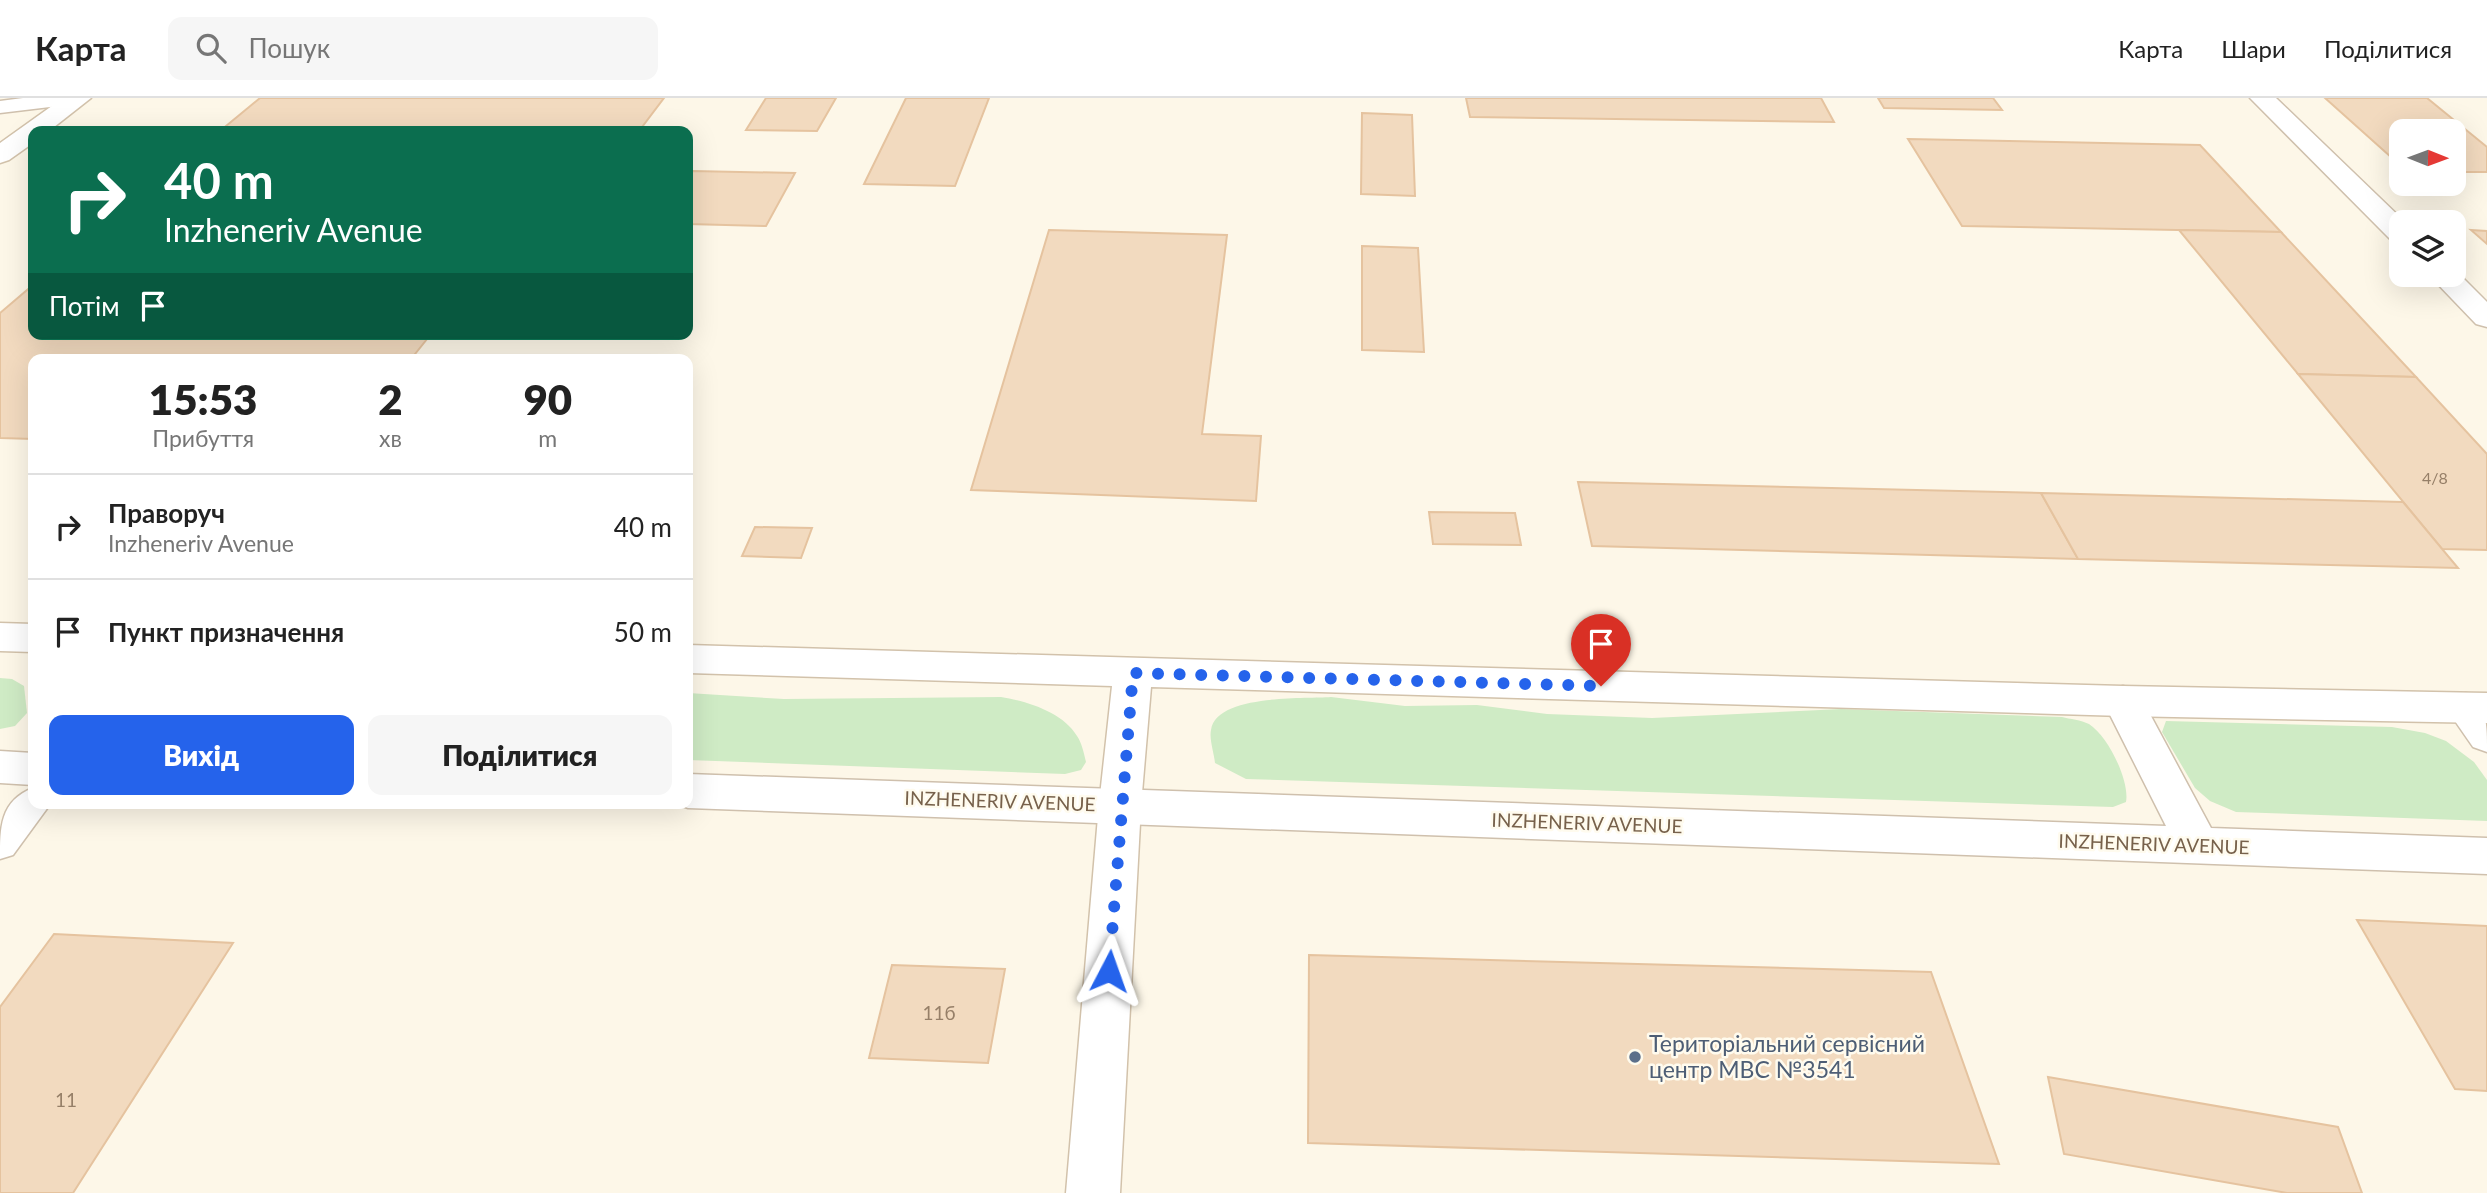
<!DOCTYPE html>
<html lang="uk">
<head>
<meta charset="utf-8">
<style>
  body { margin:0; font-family:Lato,sans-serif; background:#f6f6f6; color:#222; height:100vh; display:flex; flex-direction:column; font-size:26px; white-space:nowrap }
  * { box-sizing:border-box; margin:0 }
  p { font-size:23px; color:#767676 }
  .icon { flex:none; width:38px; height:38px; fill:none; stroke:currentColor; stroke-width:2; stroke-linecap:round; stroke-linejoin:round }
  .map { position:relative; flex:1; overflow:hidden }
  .sheet { position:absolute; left:28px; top:256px; width:665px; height:455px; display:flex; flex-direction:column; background:#fff; border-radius:14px; box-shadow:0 7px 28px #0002 }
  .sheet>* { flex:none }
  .guide { position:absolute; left:28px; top:28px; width:665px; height:214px; border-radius:14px; box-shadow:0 7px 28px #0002; background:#0b6e4f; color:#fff; overflow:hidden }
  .needle { width:46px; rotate:91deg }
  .controls { position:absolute; left:2389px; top:21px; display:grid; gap:14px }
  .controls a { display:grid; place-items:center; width:77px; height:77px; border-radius:14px; background:#fff; box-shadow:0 7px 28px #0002; font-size:35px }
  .pin { position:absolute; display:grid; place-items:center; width:60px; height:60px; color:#fff; margin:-72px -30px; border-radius:50% 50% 50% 0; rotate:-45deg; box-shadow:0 0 7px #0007 }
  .pin .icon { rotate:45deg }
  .me { position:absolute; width:77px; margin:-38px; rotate:4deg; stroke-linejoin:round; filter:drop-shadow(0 0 5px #0008) }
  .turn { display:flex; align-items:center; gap:24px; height:147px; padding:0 21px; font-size:32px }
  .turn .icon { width:91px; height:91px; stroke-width:2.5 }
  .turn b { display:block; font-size:49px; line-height:60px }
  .then { display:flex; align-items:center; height:66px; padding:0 21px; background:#0003; gap:14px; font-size:26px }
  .eta { display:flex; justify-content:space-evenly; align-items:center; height:119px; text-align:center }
  .eta b { font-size:42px; font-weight:800; line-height:49px }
  .button { display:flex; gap:14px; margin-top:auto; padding:14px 21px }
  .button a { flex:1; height:80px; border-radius:14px; background:#2563eb; color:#fff; font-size:28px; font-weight:800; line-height:80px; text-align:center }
  .button a+a { background:#f6f6f6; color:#222 }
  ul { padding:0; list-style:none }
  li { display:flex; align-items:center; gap:21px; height:105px; padding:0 21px; border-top:2px solid #e0e0e0 }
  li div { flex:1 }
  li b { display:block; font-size:26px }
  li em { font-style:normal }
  header { display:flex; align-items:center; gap:42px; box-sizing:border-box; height:98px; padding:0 35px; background:#fff; border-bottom:2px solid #e0e0e0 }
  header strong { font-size:33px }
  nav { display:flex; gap:38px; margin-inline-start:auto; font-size:24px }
  .search { width:490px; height:63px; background:#f6f6f6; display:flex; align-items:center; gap:18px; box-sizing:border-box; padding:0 24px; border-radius:14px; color:#767676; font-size:26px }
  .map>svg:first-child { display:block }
  .green { fill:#cfebc5 }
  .building { fill:#f2dabf; stroke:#e5c39f; stroke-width:2 }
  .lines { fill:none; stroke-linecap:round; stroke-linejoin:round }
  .lane-casing { stroke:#cfc0ad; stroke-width:3 }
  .street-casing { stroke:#cfc0ad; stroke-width:3 }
  .secondary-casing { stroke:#d2c2ab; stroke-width:3 }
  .lane { fill:#fff; fill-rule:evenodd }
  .street { fill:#fff; fill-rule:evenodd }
  .secondary { fill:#fff; fill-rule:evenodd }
  .route { stroke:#2563eb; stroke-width:12; stroke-dasharray:0 21.6 }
  .service-dot { fill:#5c6f8a; stroke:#fffbee; stroke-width:2.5 }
  .labels { text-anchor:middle; stroke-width:5; stroke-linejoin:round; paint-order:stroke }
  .number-label { font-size:16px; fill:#967f68 }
  .street-label { font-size:19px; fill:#77614b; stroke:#fffbee }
  .near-number-label { font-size:19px; fill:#967f68 }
  .near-service-label { font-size:23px; fill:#4e5e75; stroke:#fffbee; text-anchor:start }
</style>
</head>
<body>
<header>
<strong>Карта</strong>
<div class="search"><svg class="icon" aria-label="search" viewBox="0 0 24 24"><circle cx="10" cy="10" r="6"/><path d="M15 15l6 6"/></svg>Пошук</div>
<nav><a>Карта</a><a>Шари</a><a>Поділитися</a></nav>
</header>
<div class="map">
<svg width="2487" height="1095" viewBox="0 0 2487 1095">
  <rect width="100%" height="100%" fill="#fdf7e8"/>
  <!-- green -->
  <g class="green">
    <polygon points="0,580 12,581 24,588 27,615 15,628 0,631"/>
    <path d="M688,595L784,601L1001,599C1026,603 1063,614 1077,638C1082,645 1084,656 1086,664L1081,672L1065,676L688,662Z"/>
    <path d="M1331,599L1405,608L1477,607L1547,616L1652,620L1841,611L2062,619C2070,621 2081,622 2089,626C2108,638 2130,683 2126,704L2113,709L1246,681L1215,665C1214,655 1209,641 1211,632C1216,596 1303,601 1331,599Z"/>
    <polygon points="2166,623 2392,629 2425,635 2446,643 2474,664 2487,682 2487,723 2236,714 2210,703 2195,690 2162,634"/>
  </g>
  <!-- building -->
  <g class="building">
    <polygon points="260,0 664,0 639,33 220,33"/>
    <polygon points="766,0 836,0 817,33 746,32"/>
    <polygon points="906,0 989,0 955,88 864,86"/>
    <polygon points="1466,0 1821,0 1834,24 1470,19"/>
    <polygon points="1878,0 1993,0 2002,12 1884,10"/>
    <polygon points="2325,0 2427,0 2487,49 2487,74 2454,74 2454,33 2401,33 2401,68"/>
    <polygon points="1362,15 1412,17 1415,98 1361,96"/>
    <polygon points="1908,41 2200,47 2281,134 1962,128"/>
    <polygon points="692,73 795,75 766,128 688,126 688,79"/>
    <polygon points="1049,132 1227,137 1202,336 1261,338 1256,403 971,392"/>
    <polygon points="2179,132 2281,134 2416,279 2298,276"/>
    <polygon points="2471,132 2487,133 2487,146"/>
    <polygon points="1362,148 1418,150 1424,254 1362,252"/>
    <polygon points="33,187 33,236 431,236 411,261 33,261 33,341 0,340 0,215"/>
    <polygon points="2298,276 2416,279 2487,356 2487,452 2442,451"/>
    <polygon points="1578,384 2041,395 2078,461 1592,448"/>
    <polygon points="2041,395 2403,404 2458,470 2078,461"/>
    <polygon points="1429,414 1515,415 1521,447 1433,446"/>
    <polygon points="755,429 812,430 801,460 742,458"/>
    <polygon points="2357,822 2487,828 2487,993 2455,991"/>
    <polygon points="54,836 233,845 73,1095 0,1095 0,909"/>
    <polygon points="1309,857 1931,874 1999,1066 1308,1045"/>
    <polygon points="892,867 1005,871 988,965 869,960"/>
    <polygon points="2048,979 2338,1029 2362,1095 2287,1095 2064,1056"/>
  </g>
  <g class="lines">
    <defs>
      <g id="lane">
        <polygon points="23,0 85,0 82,4 75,6 0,15 0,3"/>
        <path d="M33,690V705H51L13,757L0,761C0,729 0,703 33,690Z"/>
      </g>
      <g id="street">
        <polygon points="2250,0 2276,0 2405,124 2401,124 2401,144 2391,142"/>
        <polygon points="2454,171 2487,204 2487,229 2476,226 2429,177 2454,177"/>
        <polygon points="2123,588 2137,592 2211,730 2487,740 2487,776 688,710 674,705 688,705 688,676 2166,728 2103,603 2109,592"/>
        <path d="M2466,595C2487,604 2487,627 2487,654L2473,649L2446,610L2452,599Z"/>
        <polygon points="0,653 33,655 33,687 0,685"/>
      </g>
      <g id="secondary">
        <polygon points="63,0 91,0 49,33 33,33 33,45 9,62 0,65 0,45"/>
        <polygon points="0,525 33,526 33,554 0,553"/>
        <polygon points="688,547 2123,588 2487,595 2487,625 2123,618 1151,589 1141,707 1120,1095 1066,1095 1099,707 1112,588 688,575"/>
      </g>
    </defs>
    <!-- lane casing -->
    <use href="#lane" class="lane-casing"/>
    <!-- street casing -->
    <use href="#street" class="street-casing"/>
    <!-- secondary casing -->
    <use href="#secondary" class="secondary-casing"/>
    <!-- lane -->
    <use href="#lane" class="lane"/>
    <!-- street -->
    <use href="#street" class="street"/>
    <!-- secondary -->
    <use href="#secondary" class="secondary"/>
  </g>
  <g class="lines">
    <!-- route -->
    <polyline class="route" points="1109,873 1133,575 1601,588"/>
  </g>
  <!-- markers -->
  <circle class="service-dot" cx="1635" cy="959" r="7"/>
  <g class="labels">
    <!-- number labels -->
    <g class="number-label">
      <text x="2435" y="386">4/8</text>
    </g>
    <!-- street labels -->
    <g class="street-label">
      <text transform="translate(1000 703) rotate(2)" y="7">INZHENERIV AVENUE</text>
      <text transform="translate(1587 725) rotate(2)" y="7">INZHENERIV AVENUE</text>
      <text transform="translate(2154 746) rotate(2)" y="7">INZHENERIV AVENUE</text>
    </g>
    <!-- near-number labels -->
    <g class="near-number-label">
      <text x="939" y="922">11б</text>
      <text x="66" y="1009">11</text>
    </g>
    <!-- near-service labels -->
    <g class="near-service-label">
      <text x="1649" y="954">Територіальний сервісний<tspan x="1649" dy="26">центр МВС №3541</tspan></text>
    </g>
  </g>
</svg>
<div class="controls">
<a><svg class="needle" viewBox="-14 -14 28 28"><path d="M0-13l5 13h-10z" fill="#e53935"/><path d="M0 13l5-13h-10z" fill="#767676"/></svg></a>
<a><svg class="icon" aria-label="layers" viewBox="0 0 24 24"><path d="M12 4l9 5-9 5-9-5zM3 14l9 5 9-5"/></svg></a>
</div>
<div class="pin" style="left:1601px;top:588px;background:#d93025"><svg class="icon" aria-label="arrive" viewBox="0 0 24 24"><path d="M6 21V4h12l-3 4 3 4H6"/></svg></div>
<svg class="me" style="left:1109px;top:873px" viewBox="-20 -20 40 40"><path d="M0-17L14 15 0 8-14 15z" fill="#2563eb" stroke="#fff" stroke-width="4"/></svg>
<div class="guide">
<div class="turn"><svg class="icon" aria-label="right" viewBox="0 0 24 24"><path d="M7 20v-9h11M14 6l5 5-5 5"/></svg><div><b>40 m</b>Inzheneriv Avenue</div></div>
<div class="then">Потім<svg class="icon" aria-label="arrive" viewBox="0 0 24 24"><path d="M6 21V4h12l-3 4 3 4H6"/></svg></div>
</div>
<section class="sheet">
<div class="eta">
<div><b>15:53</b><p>Прибуття</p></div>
<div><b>2</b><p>хв</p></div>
<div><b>90</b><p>m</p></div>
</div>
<ul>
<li><svg class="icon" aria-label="right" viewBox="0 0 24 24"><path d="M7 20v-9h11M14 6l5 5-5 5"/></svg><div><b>Праворуч</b><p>Inzheneriv Avenue</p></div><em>40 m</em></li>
<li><svg class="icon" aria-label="arrive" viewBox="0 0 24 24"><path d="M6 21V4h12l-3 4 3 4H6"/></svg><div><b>Пункт призначення</b></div><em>50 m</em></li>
</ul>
<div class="button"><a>Вихід</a><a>Поділитися</a></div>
</section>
</div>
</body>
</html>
